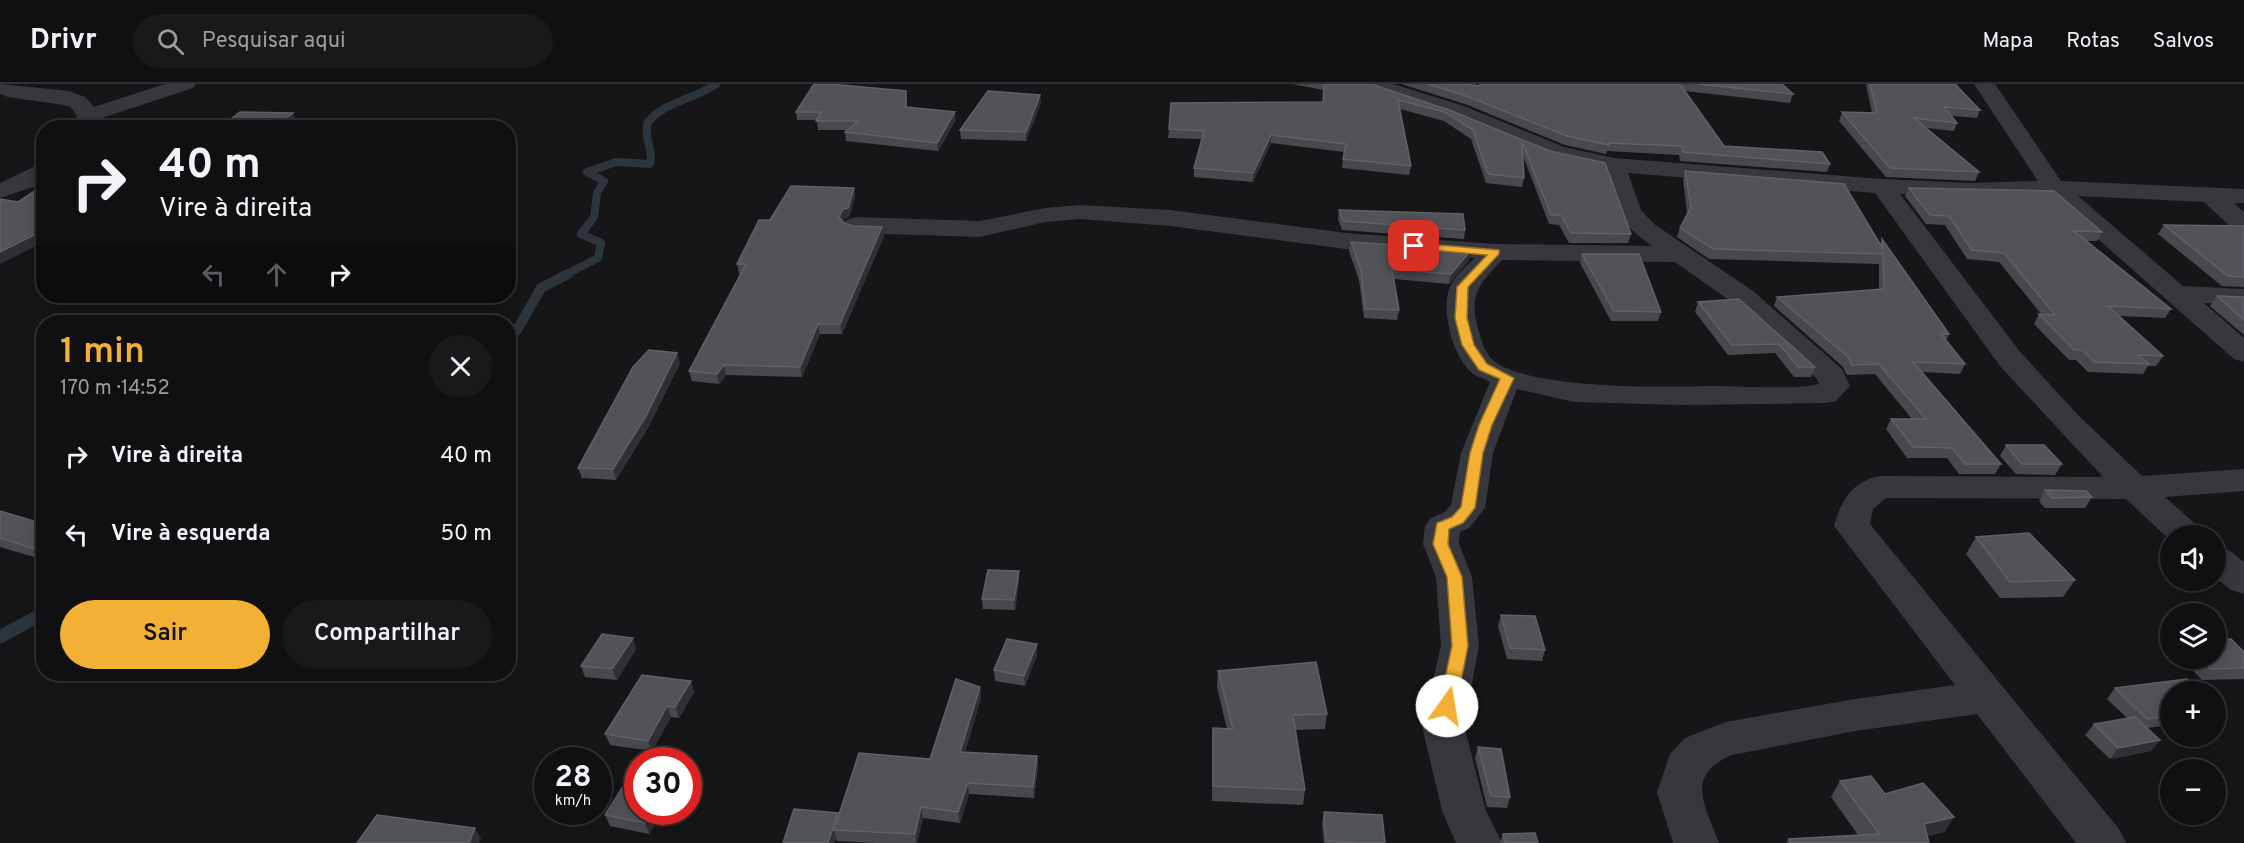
<!DOCTYPE html>
<html lang="pt">
<head>
<meta charset="utf-8">
<style>
  body { margin:0; font-family:Overpass,sans-serif; background:#19191b; color:#f1f3f6; height:100vh; display:flex; flex-direction:column; font-size:22px; white-space:nowrap }
  * { box-sizing:border-box; margin:0 }
  p { font-size:20px; color:#9c9d9f }
  .icon { flex:none; width:33px; height:33px; fill:none; stroke:currentColor; stroke-width:2; stroke-linecap:round; stroke-linejoin:round }
  .map { position:relative; flex:1; overflow:hidden }
  .details { position:absolute; left:36px; top:231px; width:480px; height:366px; display:flex; flex-direction:column; background:#101012; border-radius:24px; box-shadow:0 3px 15px #0003,0 0 0 2px #303032 }
  .details>* { flex:none }
  .banner { position:absolute; left:36px; top:36px; width:480px; height:183px; border-radius:24px; box-shadow:0 3px 15px #0003,0 0 0 2px #303032; background:#101012; color:#f1f3f6; overflow:hidden }
  .buttons { position:absolute; left:2160px; top:441px; display:grid; gap:12px }
  .buttons a { display:grid; place-items:center; width:66px; height:66px; border-radius:50%; background:#101012; box-shadow:0 3px 15px #0003,0 0 0 2px #303032; font-size:30px }
  .speed { position:absolute; left:534px; top:663px; display:flex; gap:12px; font-size:30px; font-weight:700; text-align:center }
  .speed>* { display:grid; place-content:center; width:78px; height:78px; border-radius:50%; background:#101012; box-shadow:0 3px 15px #0003,0 0 0 2px #303032; line-height:1 }
  .speed small { font-size:15px; font-weight:400 }
  .speed .limit { border:9px solid #d22; background:#fff; color:#111 }
  .pin { position:absolute; display:grid; place-items:center; width:51px; height:51px; color:#fff; margin:-26px; border-radius:12px; box-shadow:0 3px 9px #0006 }
  .me { position:absolute; width:66px; margin:-33px; rotate:13deg; stroke-linejoin:round; filter:drop-shadow(0 0 4px #0008) }
  .turn { display:flex; align-items:center; gap:21px; height:126px; padding:0 24px; font-size:27px }
  .turn .icon { width:78px; height:78px; stroke-width:2.5 }
  .turn b { display:block; font-size:42px; line-height:51px }
  .lanes { display:flex; align-items:center; height:57px; padding:0 24px; background:#0003; justify-content:center; gap:30px; direction:ltr }
  .lanes .off { opacity:.35 }
  .round { display:grid; place-items:center; flex:none; width:63px; height:63px; border-radius:32px; background:#19191b }
  .overview { display:flex; align-items:center; justify-content:space-between; height:102px; padding:0 24px }
  h1 { font-size:36px; font-weight:600; line-height:45px; color:#f2b134 }
  .cta { display:flex; gap:12px; margin-top:auto; padding:12px 24px }
  .cta a { flex:1; height:69px; border-radius:36px; background:#f2b134; color:#111; font-size:24px; font-weight:600; line-height:69px; text-align:center }
  .cta a+a { background:#19191b; color:#f1f3f6 }
  ul { padding:0; list-style:none }
  li { display:flex; align-items:center; gap:18px; height:78px; padding:0 24px }
  li div { flex:1 }
  li b { display:block; font-size:22px }
  li em { font-style:normal }
  header { display:flex; align-items:center; gap:36px; box-sizing:border-box; height:84px; padding:0 30px; background:#101012; border-bottom:2px solid #303032 }
  header strong { font-size:28px }
  nav { display:flex; gap:33px; margin-inline-start:auto; font-size:21px }
  .search { width:420px; height:54px; background:#19191b; display:flex; align-items:center; gap:15px; box-sizing:border-box; padding:0 21px; border-radius:33px; color:#9c9d9f; font-size:22px }
  .map>svg:first-child { display:block }
  .lines { fill:none; stroke-linecap:round; stroke-linejoin:round }
  .stream-far2 { stroke:#2c353c; stroke-width:8 }
  .stream-far1 { stroke:#2c353c; stroke-width:10 }
  .stream { stroke:#2c353c; stroke-width:13 }
  .street { fill:#37383d; fill-rule:evenodd }
  .wall { fill:#47494d }
  .shaded-wall { fill:#2f3033 }
  .building { fill:#525359; stroke:#5f6168; stroke-width:1.5 }
  .route { fill:#f2b134; stroke:#9d7322; stroke-width:1.5 }
</style>
</head>
<body>
<header>
<strong>Drivr</strong>
<div class="search"><svg class="icon" aria-label="search" viewBox="0 0 24 24"><circle cx="10" cy="10" r="6"/><path d="M15 15l6 6"/></svg>Pesquisar aqui</div>
<nav><a>Mapa</a><a>Rotas</a><a>Salvos</a></nav>
</header>
<div class="map">
<svg width="2244" height="759" viewBox="0 0 2244 759">
  <rect width="100%" height="100%" fill="#161618"/>
  <g class="lines">
    <!-- stream-far2 -->
    <path class="stream-far2" d="M565,191L598,174L601,159L581,150L594,133L597,109L604,97L587,88L616,78L650,80C654,65 643,54 648,38C664,18 695,15 716,0"/>
    <!-- stream-far1 -->
    <polyline class="stream-far1" points="508,252 517,246 541,204 568,190"/>
    <!-- stream -->
    <polyline class="stream" points="0,553 44,529"/>
    <!-- street -->
    <g class="street">
      <polygon points="0,0 69,7 85,13 94,23 165,0 196,0 193,4 96,36 92,44 70,44 77,32 70,22 8,13 0,10"/>
      <path d="M1362,0H1393L1464,22L1564,63L1614,74L1882,95L1971,99L2038,97L1974,0H1995L2061,97L2244,105V119H2234L2244,128V150L2235,147L2204,118L2078,112L2183,202L2244,205V221L2204,219L2244,254V278L2234,275L2048,111L1971,113L1900,110L2021,269L2079,332L2142,392L2244,385V407L2165,413L2200,444L2205,452H2170V456L2126,415L1886,414L1873,425L1870,440L2119,745L2126,759H2076L1977,630L1855,647L1732,671C1684,691 1705,721 1719,759H1673L1657,708L1670,670L1685,654L1726,638L1855,615L1955,601L1834,442C1841,417 1851,399 1878,392L2103,393L2000,282L1875,109L1628,89L1641,126L1654,140L1753,207L1842,285L1850,302L1836,317L1825,319L1683,321L1574,318L1517,305L1493,369L1485,424L1469,444L1460,448L1459,460L1472,493L1479,562L1464,642L1486,727L1502,759H1456L1442,727L1422,642L1441,562L1436,493L1423,460L1425,442L1431,434L1445,428L1451,421L1461,369L1490,298C1485,295 1478,293 1473,290C1453,274 1440,226 1450,203C1454,192 1467,182 1475,174L1346,165L1170,142L1080,135L1045,138L980,153L855,149L846,146L842,141L846,136L855,133L980,137L1045,124L1080,121L1170,126L1346,149L1495,160L1652,162C1617,137 1616,126 1604,86L1549,74L1448,32L1365,4ZM1502,176L1675,178L1733,219L1817,295L1819,300C1798,306 1740,302 1714,302C1668,303 1527,306 1493,276C1484,268 1481,255 1478,244C1468,209 1481,199 1502,176Z"/>
      <polygon points="44,78 44,96 33,103 0,114 0,99"/>
      <polygon points="2216,463 2229,466 2244,478 2244,510 2231,506 2216,494"/>
    </g>
  </g>
  <!-- wall -->
  <g class="wall">
    <polygon points="1292,0 1371,0 1550,67 1631,150 1628,159 1569,159 1559,141 1549,140 1523,72 1524,94 1522,103 1486,99 1471,55 1444,37 1400,25 1411,82 1409,91 1342,84 1344,68 1271,59 1253,98 1194,93 1194,84 1202,55 1168,54 1169,45 1323,18 1324,6"/>
    <polygon points="1401,0 1468,0 1479,2 1480,0 1782,0 1793,10 1790,19 1685,7 1724,62 1830,80 1827,88 1680,77 1679,71 1607,67 1606,70 1565,61 1465,20"/>
    <polygon points="1866,0 1955,0 1980,26 1977,34 1952,32 1957,39 1954,47 1926,44 1979,88 1975,97 1886,93 1839,37 1842,28 1872,29"/>
    <polygon points="907,15 907,24 956,36 938,67 846,57 845,48 848,46 818,46 817,36 797,36 796,28"/>
    <polygon points="1041,19 1026,57 961,55 960,46"/>
    <polygon points="1685,87 1880,160 1882,155 1949,250 1946,256 1965,280 1960,290 1922,288 2001,380 1995,390 1959,390 1947,374 1907,374 1886,345 1891,335 1912,335 1875,290 1847,291 1843,283 1774,222 1777,213 1879,206 1879,180 1709,175 1677,153 1680,144 1687,129 1683,96"/>
    <polygon points="854,104 855,113 849,133 844,135 843,138 844,139 884,152 842,250 820,250 802,293 726,291 719,300 692,297 689,287 741,190 739,190 737,180"/>
    <polygon points="1909,104 2102,148 2097,157 2086,157 2171,225 2165,234 2119,232 2163,272 2156,282 2148,282 2143,290 2088,288 2076,276 2069,276 2034,240 2039,230 2042,231 1999,178 1967,175 1945,141 1926,140 1905,112"/>
    <polygon points="1339,126 1465,146 1464,155 1342,146 1338,135"/>
    <polygon points="2164,141 2244,142 2244,203 2222,202 2158,150"/>
    <polygon points="1351,158 1469,176 1449,200 1394,195 1399,226 1397,236 1364,234 1359,196 1349,167"/>
    <polygon points="1582,170 1661,228 1658,237 1611,237 1580,179"/>
    <polygon points="2217,212 2244,213 2244,251 2210,222"/>
    <polygon points="1739,215 1815,283 1811,293 1794,293 1775,269 1728,271 1695,228 1698,218"/>
    <polygon points="677,269 680,279 649,342 616,396 582,394 578,384"/>
    <polygon points="2006,361 2062,380 2055,391 2016,390 2000,372"/>
    <polygon points="2045,406 2092,413 2085,424 2045,424 2039,417"/>
    <polygon points="0,427 44,440 44,476 0,463"/>
    <polygon points="1976,453 2075,496 2063,513 2000,514 1966,470"/>
    <polygon points="1019,487 1019,498 1015,526 983,525 982,515"/>
    <polygon points="1501,531 1545,566 1542,577 1507,575 1498,542"/>
    <polygon points="1037,560 1037,571 1025,602 995,597 994,586"/>
    <polygon points="636,565 617,596 585,593 581,582"/>
    <polygon points="2244,568 2244,595 2202,596 2181,574 2216,574"/>
    <polygon points="1218,587 1327,630 1325,645 1295,646 1305,706 1303,721 1212,717 1212,659 1213,644 1227,645 1217,603"/>
    <polygon points="691,597 694,608 679,634 671,633 652,667 610,661 605,650"/>
    <polygon points="980,603 981,614 965,668 1037,672 1038,683 1034,714 969,710 960,739 923,734 917,759 875,759 837,757 836,754 834,759 783,759 838,729 838,732 930,675"/>
    <polygon points="2115,604 2170,608 2170,641 2147,644 2160,656 2151,667 2110,675 2085,651 2094,640 2127,634 2107,615"/>
    <polygon points="1478,663 1510,713 1507,724 1487,723 1475,674"/>
    <polygon points="1840,697 1885,710 1954,733 1944,748 1927,752 1929,759 1786,759 1789,755 1858,751 1831,713"/>
    <polygon points="663,728 649,750 610,742 605,731"/>
    <polygon points="1324,728 1385,759 1324,759 1322,739"/>
    <polygon points="1503,750 1538,759 1500,759"/>
  </g>
  <!-- shaded-wall -->
  <g class="shaded-wall">
    <polygon points="1040,11 1041,19 1026,57 1026,48"/>
    <polygon points="955,28 956,36 938,67 937,59"/>
    <polygon points="293,29 297,37 289,44 273,44"/>
    <polygon points="1271,51 1271,59 1253,98 1253,89"/>
    <polygon points="854,104 855,113 849,133 844,135 840,142 839,133"/>
    <polygon points="882,143 884,152 842,250 840,240"/>
    <polygon points="44,146 44,158 0,180 0,168"/>
    <polygon points="1471,166 1469,176 1449,200 1451,190"/>
    <polygon points="818,240 820,250 802,293 800,283"/>
    <polygon points="677,269 680,279 649,342 616,396 613,385"/>
    <polygon points="724,281 726,291 719,300 717,290"/>
    <polygon points="1019,487 1019,498 1015,526 1014,516"/>
    <polygon points="633,554 636,565 617,596 612,585"/>
    <polygon points="1037,560 1037,571 1025,602 1024,592"/>
    <polygon points="691,597 694,608 679,634 675,623"/>
    <polygon points="980,603 981,614 962,679 960,668"/>
    <polygon points="667,622 671,633 652,667 648,657"/>
    <polygon points="2160,656 2151,667 2110,675 2118,664"/>
    <polygon points="1037,672 1038,683 1034,714 1033,703"/>
    <polygon points="968,699 969,710 960,739 958,728"/>
    <polygon points="921,723 923,734 917,759 916,759 915,750"/>
    <polygon points="652,728 663,728 649,750 645,739"/>
    <polygon points="838,729 840,739 834,746 836,754 834,759 828,759"/>
    <polygon points="1954,733 1944,748 1914,756 1924,740"/>
    <polygon points="475,744 481,755 479,759 469,759"/>
  </g>
  <!-- building -->
  <g class="building">
    <polygon points="814,0 830,0 906,7 906,23 955,28 937,59 845,48 858,37 816,37 821,28 796,28"/>
    <polygon points="1324,0 1371,0 1449,26 1550,67 1605,79 1631,150 1571,149 1561,131 1551,131 1522,58 1524,94 1488,90 1473,46 1445,28 1398,16 1411,82 1343,75 1346,60 1271,51 1253,89 1194,84 1204,47 1169,45 1171,19 1323,18"/>
    <polygon points="1428,0 1468,0 1479,2 1480,0 1680,0 1724,62 1822,68 1830,80 1683,68 1682,62 1609,59 1609,61 1567,52 1466,12"/>
    <polygon points="1698,0 1782,0 1793,10"/>
    <polygon points="1870,0 1955,0 1980,26 1944,23 1957,39 1914,34 1979,88 1890,84 1842,28 1877,29"/>
    <polygon points="988,7 1040,11 1026,48 960,46"/>
    <polygon points="240,28 293,29 273,44 131,44 145,35 231,35"/>
    <polygon points="1685,87 1844,100 1883,165 1882,155 1949,250 1941,250 1965,280 1913,278 2001,380 1965,380 1952,364 1913,363 1891,335 1926,335 1879,280 1852,281 1848,273 1777,213 1884,205 1883,170 1713,165 1680,144 1691,123"/>
    <polygon points="44,101 44,146 0,168 0,115 18,118"/>
    <polygon points="791,102 854,104 848,124 843,125 839,133 844,139 853,142 882,143 840,240 818,240 800,283 724,281 717,290 689,287 746,180 737,180 759,136 770,136"/>
    <polygon points="1909,104 2054,107 2102,148 2074,147 2171,225 2108,222 2163,272 2138,271 2149,280 2094,278 2082,266 2074,266 2039,230 2055,231 2004,169 1972,166 1949,132 1930,131"/>
    <polygon points="1339,126 1463,130 1465,146 1343,137"/>
    <polygon points="2164,141 2244,142 2244,193 2228,192"/>
    <polygon points="1351,158 1471,166 1451,190 1392,185 1399,226 1365,225 1361,186"/>
    <polygon points="1582,170 1639,170 1661,228 1614,227"/>
    <polygon points="2217,212 2244,213 2244,236"/>
    <polygon points="1739,215 1815,283 1798,283 1779,260 1732,261 1698,218"/>
    <polygon points="649,266 677,269 646,332 613,385 578,384 633,283"/>
    <polygon points="2006,361 2044,361 2062,380 2022,380"/>
    <polygon points="2045,406 2086,407 2092,413 2052,414"/>
    <polygon points="0,427 44,440 44,468 0,454"/>
    <polygon points="2029,449 2075,496 2010,498 1976,453"/>
    <polygon points="988,486 1019,487 1014,516 982,515"/>
    <polygon points="1501,531 1535,532 1545,566 1510,564"/>
    <polygon points="602,550 633,554 612,585 581,582"/>
    <polygon points="1007,555 1037,560 1024,592 994,586"/>
    <polygon points="2231,555 2244,568 2244,584 2210,585 2200,574 2216,574 2216,556"/>
    <polygon points="1316,578 1327,630 1293,631 1305,706 1213,702 1213,644 1233,645 1218,587"/>
    <polygon points="642,591 691,597 675,623 667,622 648,657 605,650"/>
    <polygon points="956,595 980,603 960,668 1037,672 1033,703 968,699 958,728 921,723 915,750 834,746 859,669 930,675"/>
    <polygon points="2187,595 2201,608 2170,608 2170,631 2147,635 2115,604"/>
    <polygon points="2135,633 2160,656 2118,664 2094,640"/>
    <polygon points="1478,663 1501,665 1510,713 1491,712"/>
    <polygon points="634,685 638,685 638,728 652,728 645,739 605,731"/>
    <polygon points="1871,692 1885,710 1923,699 1954,733 1924,740 1929,759 1791,759 1789,755 1879,750 1840,697"/>
    <polygon points="794,725 838,729 828,759 783,759"/>
    <polygon points="1324,728 1382,731 1385,759 1356,759 1326,757"/>
    <polygon points="377,731 475,744 469,759 357,759"/>
    <polygon points="1535,749 1538,759 1505,759 1503,750"/>
  </g>
  <!-- route -->
  <polygon class="route" points="1414,159 1499,166 1499,170 1468,203 1467,234 1474,261 1487,280 1514,294 1492,341 1483,369 1475,424 1463,439 1449,445 1448,460 1462,493 1468,562 1456,622 1453,626 1441,626 1439,622 1452,562 1447,493 1433,460 1437,439 1452,433 1461,423 1470,369 1479,341 1500,295 1479,286 1462,261 1455,234 1457,203 1487,171 1410,164 1409,162"/>
</svg>
<div class="buttons">
<a><svg class="icon" aria-label="sound" viewBox="0 0 24 24"><path d="M4 9h4l5-4v14l-5-4H4zM17 9q2 3 0 6"/></svg></a>
<a><svg class="icon" aria-label="layers" viewBox="0 0 24 24"><path d="M12 4l9 5-9 5-9-5zM3 14l9 5 9-5"/></svg></a>
<a>+</a>
<a>−</a>
</div>
<div class="speed"><div>28<small>km/h</small></div><div class="limit">30</div></div>
<div class="pin" style="left:1414px;top:162px;background:#d93025"><svg class="icon" aria-label="arrive" viewBox="0 0 24 24"><path d="M6 21V4h12l-3 4 3 4H6"/></svg></div>
<svg class="me" style="left:1447px;top:622px" viewBox="-20 -20 40 40"><circle r="19" fill="#fff"/><path d="M0-13L10 11 0 6-10 11z" fill="#f2b134"/></svg>
<div class="banner">
<div class="turn"><svg class="icon" aria-label="right" viewBox="0 0 24 24"><path d="M7 20v-9h11M14 6l5 5-5 5"/></svg><div><b>40 m</b>Vire à direita</div></div>
<div class="lanes"><svg class="icon off" aria-label="left" viewBox="0 0 24 24"><path d="M17 20v-9H6M10 6l-5 5 5 5"/></svg><svg class="icon off" aria-label="ahead" viewBox="0 0 24 24"><path d="M12 20V5M6 11l6-6 6 6"/></svg><svg class="icon" aria-label="right" viewBox="0 0 24 24"><path d="M7 20v-9h11M14 6l5 5-5 5"/></svg></div>
</div>
<section class="details">
<div class="overview"><div><h1>1 min</h1><p>170 m · 14:52</p></div><a class="round"><svg class="icon" aria-label="close" viewBox="0 0 24 24"><path d="M6 6l12 12M18 6L6 18"/></svg></a></div>
<ul>
<li><svg class="icon" aria-label="right" viewBox="0 0 24 24"><path d="M7 20v-9h11M14 6l5 5-5 5"/></svg><div><b>Vire à direita</b></div><em>40 m</em></li>
<li><svg class="icon" aria-label="left" viewBox="0 0 24 24"><path d="M17 20v-9H6M10 6l-5 5 5 5"/></svg><div><b>Vire à esquerda</b></div><em>50 m</em></li>
</ul>
<div class="cta"><a>Sair</a><a>Compartilhar</a></div>
</section>
</div>
</body>
</html>
